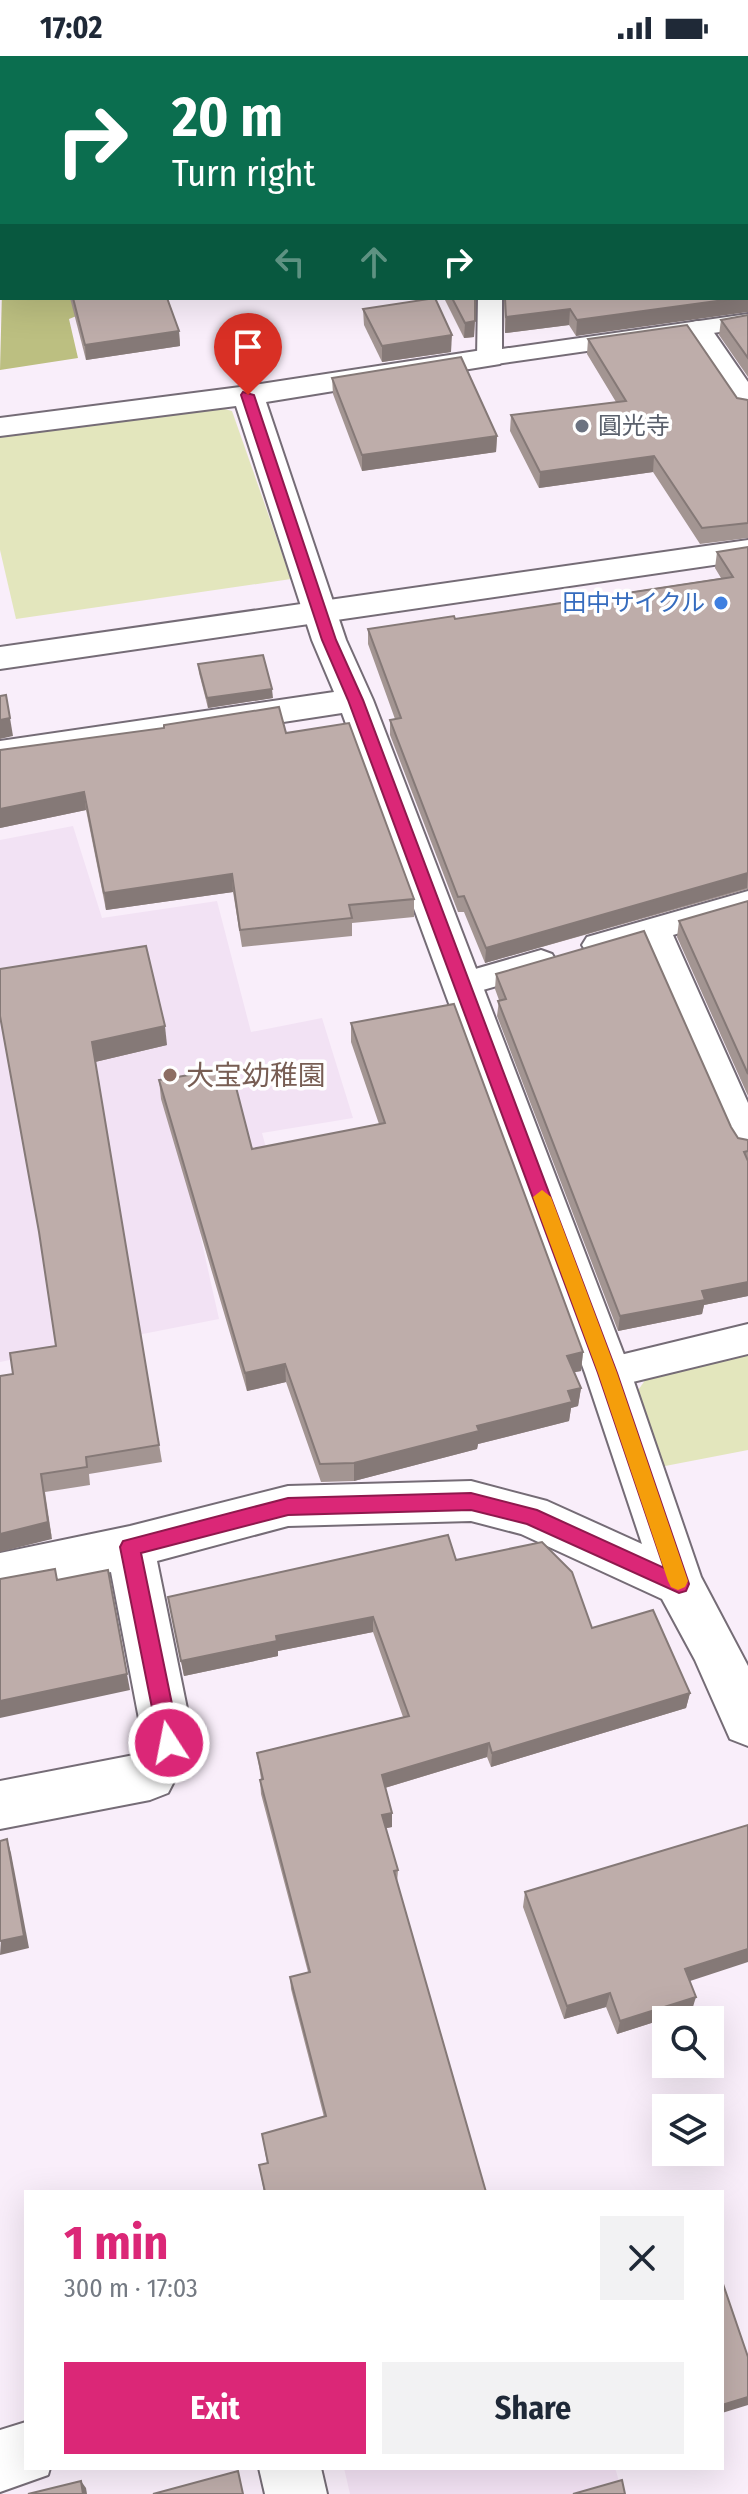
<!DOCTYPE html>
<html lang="en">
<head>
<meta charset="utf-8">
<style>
  body { margin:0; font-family:"Fira Sans Condensed","Noto Sans JP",sans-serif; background:#f2f2f3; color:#1f2937; height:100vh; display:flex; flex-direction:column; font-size:30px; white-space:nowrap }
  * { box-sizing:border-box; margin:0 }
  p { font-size:26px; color:#747a83 }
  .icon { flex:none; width:44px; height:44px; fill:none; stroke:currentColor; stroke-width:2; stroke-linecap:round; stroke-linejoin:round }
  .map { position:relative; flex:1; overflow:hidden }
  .sheet { position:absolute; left:24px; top:2134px; width:700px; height:280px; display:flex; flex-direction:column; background:#fff; border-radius:0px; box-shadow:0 8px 32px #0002 }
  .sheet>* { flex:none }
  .top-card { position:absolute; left:0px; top:0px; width:748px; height:244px; box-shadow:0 8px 32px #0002; background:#0b6e4f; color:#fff; overflow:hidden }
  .buttons { position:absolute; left:652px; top:1950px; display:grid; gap:16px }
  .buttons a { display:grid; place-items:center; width:72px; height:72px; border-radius:0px; background:#fff; box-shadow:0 8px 32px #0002; font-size:40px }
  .pin { position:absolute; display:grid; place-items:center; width:68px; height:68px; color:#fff; margin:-82px -34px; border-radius:50% 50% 50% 0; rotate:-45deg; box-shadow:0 0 8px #0007 }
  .pin .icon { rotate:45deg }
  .me { position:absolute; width:88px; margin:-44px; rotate:349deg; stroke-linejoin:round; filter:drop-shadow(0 0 6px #0008) }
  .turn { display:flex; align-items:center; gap:28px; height:168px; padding:0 40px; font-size:36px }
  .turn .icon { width:104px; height:104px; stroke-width:2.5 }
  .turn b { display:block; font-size:56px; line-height:68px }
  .lanes { display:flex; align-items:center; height:76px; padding:0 40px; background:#0003; justify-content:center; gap:40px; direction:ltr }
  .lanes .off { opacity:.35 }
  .round { display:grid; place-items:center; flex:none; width:84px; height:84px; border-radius:0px; background:#f2f2f3 }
  .head { display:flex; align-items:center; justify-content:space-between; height:136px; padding:0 40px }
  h1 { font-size:48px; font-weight:700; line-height:60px; color:#db2777 }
  .cta { display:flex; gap:16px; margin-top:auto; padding:16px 40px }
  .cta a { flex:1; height:92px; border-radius:0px; background:#db2777; color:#fff; font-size:32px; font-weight:700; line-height:92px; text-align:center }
  .cta a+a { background:#f2f2f3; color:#1f2937 }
  .status { display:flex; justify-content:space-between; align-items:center; height:56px; padding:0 40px; background:#fff; direction:ltr }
  .status svg { height:22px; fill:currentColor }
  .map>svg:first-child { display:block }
  .commercial { fill:#f3e2f4 }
  .built { fill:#f2e2f4 }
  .green { fill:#e3e6bd }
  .forest { fill:#bcbf81 }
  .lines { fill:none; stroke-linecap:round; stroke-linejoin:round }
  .lane-casing { stroke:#756c76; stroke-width:4 }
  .street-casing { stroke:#756c76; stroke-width:4 }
  .secondary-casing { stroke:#756c76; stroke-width:4 }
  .lane { fill:#fff; fill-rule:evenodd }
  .street { fill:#fff; fill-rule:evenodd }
  .secondary { fill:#fff; fill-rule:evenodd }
  .wall { fill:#a39592 }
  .shaded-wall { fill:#857977 }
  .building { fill:#beadaa; stroke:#857977; stroke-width:2 }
  .route { fill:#db2777; stroke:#8e194d; stroke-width:2 }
  .slow { fill:#f59e0b }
  .worship-dot { fill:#6b7280; stroke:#fff; stroke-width:3 }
  .shop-dot { fill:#3f7fe0; stroke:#fff; stroke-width:3 }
  .education-dot { fill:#8d6e63; stroke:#fff; stroke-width:3 }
  .labels { text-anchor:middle; stroke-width:7; stroke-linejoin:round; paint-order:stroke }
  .far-worship-label { font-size:24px; fill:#5b616d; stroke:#fff; text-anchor:start }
  .far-shop-label { font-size:24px; fill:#366cbe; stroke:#fff; text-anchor:end }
  .education-label { font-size:28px; fill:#785e54; stroke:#fff; text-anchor:start }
</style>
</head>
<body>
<div class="status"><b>17:02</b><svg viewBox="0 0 49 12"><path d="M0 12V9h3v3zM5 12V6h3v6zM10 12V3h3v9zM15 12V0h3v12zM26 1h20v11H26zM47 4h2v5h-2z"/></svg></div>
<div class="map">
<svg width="748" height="2438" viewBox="0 0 748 2438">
  <rect width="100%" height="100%" fill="#f9eefa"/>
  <!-- commercial -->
  <polygon class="commercial" points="344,2412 615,2412 623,2438 350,2438"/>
  <!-- built -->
  <polygon class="built" points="73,770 102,862 217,845 251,976 322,962 353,1062 262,1077 285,1160 200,1178 219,1263 0,1306 0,784"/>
  <!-- green -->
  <g class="green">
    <polygon points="213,350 232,355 291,523 16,563 0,494 0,380"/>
    <polygon points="748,1297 748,1394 660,1411 631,1344 646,1323"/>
  </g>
  <!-- forest -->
  <polygon class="forest" points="2,236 2,242 119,243 69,263 78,302 0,314"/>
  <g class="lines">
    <defs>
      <g id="lane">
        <polygon points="478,242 502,242 502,293 748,258 748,272 489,309 480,307 477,302"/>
        <polygon points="748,835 748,857 673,879 748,1047 748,1098 736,1094 731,1085 644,887 598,900 587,897 582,889 587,881"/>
        <polygon points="541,894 552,898 557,906 552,914 462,940 451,936 446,928 451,920"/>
        <polygon points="748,1268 748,1298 608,1332 595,1328 589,1317 595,1306 608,1302"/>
      </g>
      <g id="street">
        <polygon points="697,265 708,268 748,326 748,358 737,356 682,274 686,268"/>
        <polygon points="489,293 500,296 504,302 500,308 266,346 346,584 373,644 631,1317 701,1521 748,1610 748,1690 730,1683 695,1604 662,1543 521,1478 471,1465 288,1470 157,1505 194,1687 168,1737 150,1744 0,1773 0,1725 134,1699 143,1684 111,1516 0,1539 0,1497 130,1470 288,1430 471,1425 547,1445 642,1488 585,1317 342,657 0,709 0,685 334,636 312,584 236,350 0,380 0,362 248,330"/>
        <polygon points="26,2366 26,2412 50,2412 48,2419 0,2436 0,2374"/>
        <polygon points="259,2412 321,2412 327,2438 265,2438"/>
      </g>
      <polygon id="secondary" points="748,484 748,504 0,613 0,591"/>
    </defs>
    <!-- lane casing -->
    <use href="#lane" class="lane-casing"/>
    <!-- street casing -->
    <use href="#street" class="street-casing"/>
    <!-- secondary casing -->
    <use href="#secondary" class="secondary-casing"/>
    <!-- lane -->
    <use href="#lane" class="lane"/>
    <!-- street -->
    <use href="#street" class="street"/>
    <!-- secondary -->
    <use href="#secondary" class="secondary"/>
  </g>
  <!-- wall -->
  <g class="wall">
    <polygon points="0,0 2,2 2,82 0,81"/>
    <polygon points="70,242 167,242 179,275 180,290 86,304"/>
    <polygon points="444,242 475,242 474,281 464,282"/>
    <polygon points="504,242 746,242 576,280 569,269 505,277"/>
    <polygon points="363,253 451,296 382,306 364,269"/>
    <polygon points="748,259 748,321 719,279 721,264"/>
    <polygon points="588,283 737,342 748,344 748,482 700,488 653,416 539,432 510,375 511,359 616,346 587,298"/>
    <polygon points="332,322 497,380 496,396 362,415 333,338"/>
    <polygon points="748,491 748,833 485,907 464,856 458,856 390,679 390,664 395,663 368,588 368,573 455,563 721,522 715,512 717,496"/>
    <polygon points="198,608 273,642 208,652 199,617"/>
    <polygon points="286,677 414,843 414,861 352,867 352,880 242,891 233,836 106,854 86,754 0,772 0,694"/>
    <polygon points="748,845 748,1040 677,881 679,865"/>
    <polygon points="496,918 731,1071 738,1082 748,1084 748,1240 704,1249 702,1258 618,1275 497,960 499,944 495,933"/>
    <polygon points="0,960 167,989 95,1006 162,1406 89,1418 90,1429 45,1436 52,1483 13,1318 56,1290 39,1176"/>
    <polygon points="351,967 583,1296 581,1315 574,1316 581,1332 578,1350 571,1352 569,1365 478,1388 477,1393 354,1425 321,1426 286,1326 247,1335 161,1043 159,1024 252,1093 379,1068 351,986"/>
    <polygon points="456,1504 592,1572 690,1637 686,1652 491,1711 487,1701 385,1732 392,1771 386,1772 398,1814 397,1827 486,2136 264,2136 259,2109 267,2107 262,2078 324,2061 291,1933 290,1921 308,1916 261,1738 260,1724 261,1723 257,1697 403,1661 373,1576 278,1595 278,1600 184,1620 168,1541"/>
    <polygon points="525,1836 690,1925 692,1954 617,1978 606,1951 564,1963 523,1851"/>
  </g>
  <!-- shaded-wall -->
  <g class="shaded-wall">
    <rect x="0" y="191" width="2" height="15"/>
    <polygon points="746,241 748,241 748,256 576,280 577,264"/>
    <polygon points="570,253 569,269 505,277 506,261"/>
    <polygon points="475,265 474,281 464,282 465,267"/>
    <polygon points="179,275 180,290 86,304 85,289"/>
    <polygon points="452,279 451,296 382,306 382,290"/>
    <polygon points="497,380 496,396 362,415 362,399"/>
    <polygon points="654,400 653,416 539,432 540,416"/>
    <polygon points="272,633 273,642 208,652 207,642"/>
    <polygon points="10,662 13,680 0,683 0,664"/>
    <polygon points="84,736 86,754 0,772 0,753"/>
    <polygon points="748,817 747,832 485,907 486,892"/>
    <polygon points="232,818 233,836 106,854 104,837"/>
    <polygon points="165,970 167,989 95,1006 92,986"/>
    <polygon points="748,1226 748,1240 704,1249 702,1258 618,1275 620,1260 702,1235"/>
    <polygon points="583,1296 581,1315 565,1318 567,1300"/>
    <polygon points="285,1308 286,1326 247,1335 245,1317"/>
    <polygon points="581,1332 578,1350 571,1352 569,1365 478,1388 477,1393 354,1425 354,1407 477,1370 568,1335"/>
    <polygon points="41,1418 52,1483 0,1496 0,1478"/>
    <polygon points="373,1561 373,1576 278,1595 278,1600 184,1620 181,1605 276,1580"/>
    <polygon points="127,1618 130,1634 0,1662 0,1645"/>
    <polygon points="690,1637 686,1652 491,1711 492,1697"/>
    <polygon points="489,1687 487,1701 381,1733 382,1719"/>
    <polygon points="392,1757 392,1771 382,1773 382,1759"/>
    <polygon points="7,1783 11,1797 29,1892 0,1899"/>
    <polygon points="748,1893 748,1906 681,1928 685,1913"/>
    <polygon points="610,1937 606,1951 564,1963 567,1950"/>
    <polygon points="696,1941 692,1954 617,1978 620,1965"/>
    <polygon points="748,2341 748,2349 722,2357 722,2349"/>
    <polygon points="81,2425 86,2432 87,2438 83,2438"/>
  </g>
  <!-- building -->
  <g class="building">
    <polygon points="0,0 593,0 594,2 2,2 2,68 0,67"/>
    <polygon points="699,0 748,0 748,96 746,98 746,2 684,2"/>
    <polygon points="0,84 2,85 2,191 0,191"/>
    <polygon points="746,113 748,114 748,241 746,241"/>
    <polygon points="73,242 167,242 179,275 85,289"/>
    <polygon points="435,242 452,279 382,290 363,253"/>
    <polygon points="452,242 475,242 475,265 465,267"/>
    <polygon points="505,242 739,242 577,264 570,253 506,261"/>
    <polygon points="748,259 748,302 721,264"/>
    <polygon points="687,269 737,342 748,344 748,467 702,472 654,400 540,416 511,359 626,345 588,283"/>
    <polygon points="461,301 497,380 362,399 332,322"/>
    <polygon points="748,491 748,817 486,892 464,840 458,841 390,664 401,662 368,573 454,560 455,563 733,521 717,496"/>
    <polygon points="263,599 272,633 207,642 198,608"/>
    <polygon points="6,639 10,662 0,664 0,640"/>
    <polygon points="279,651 286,677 349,667 414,843 349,849 352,862 240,874 232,818 104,837 84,736 0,753 0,694 164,672 164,669"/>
    <polygon points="748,845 748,1018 679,865"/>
    <polygon points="644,875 731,1071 738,1082 748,1084 748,1095 744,1096 748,1105 748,1226 702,1235 705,1244 620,1260 498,945 506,943 496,918"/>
    <polygon points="146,890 165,970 92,986 159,1389 86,1401 87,1411 41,1418 48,1466 0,1478 0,1320 13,1318 10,1297 56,1290 39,1176 0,960 0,913"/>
    <polygon points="454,948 583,1296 567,1300 581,1332 568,1335 572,1346 477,1370 479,1375 354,1407 320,1408 285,1308 245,1317 159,1024 231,1012 252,1093 385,1067 351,967"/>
    <polygon points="448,1479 456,1504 542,1486 572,1516 592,1572 653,1554 690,1637 492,1697 489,1687 382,1719 392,1757 382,1759 398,1814 394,1815 486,2136 265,2136 259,2109 268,2107 262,2078 326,2060 290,1921 310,1916 260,1724 263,1723 257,1697 409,1660 373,1561 276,1580 277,1585 181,1605 168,1541"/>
    <polygon points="55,1513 57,1524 108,1514 127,1618 0,1645 0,1523"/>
    <polygon points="748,1769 748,1893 685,1913 696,1941 620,1965 610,1937 567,1950 525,1836"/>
    <polygon points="7,1783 24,1880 0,1885 0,1785"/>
    <polygon points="722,2225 748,2301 748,2341 722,2349"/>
    <polygon points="238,2415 243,2438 153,2438"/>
    <polygon points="622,2424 625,2438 573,2438"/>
    <polygon points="81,2425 83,2438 28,2438"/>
  </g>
  <!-- route -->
  <polygon class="route" points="243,336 254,339 336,584 363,644 617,1317 689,1528 686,1535 679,1537 527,1468 471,1454 288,1459 141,1497 180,1687 177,1694 169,1697 162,1694 159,1687 120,1491 123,1485 288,1442 471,1437 537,1454 664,1512 598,1317 348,644 322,584 241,339"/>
  <!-- slow -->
  <polygon class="slow" points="542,1134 551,1141 617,1317 688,1525 685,1531 678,1534 671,1531 668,1525 598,1317 533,1141"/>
  <!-- markers -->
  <circle class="worship-dot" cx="582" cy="370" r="8"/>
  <circle class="shop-dot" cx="721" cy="547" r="8"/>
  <circle class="education-dot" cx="170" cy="1019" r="8"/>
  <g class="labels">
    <!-- far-worship labels -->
    <g class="far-worship-label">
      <text x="598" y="378">圓光寺</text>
    </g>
    <!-- far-shop labels -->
    <g class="far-shop-label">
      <text x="705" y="555">田中サイクル</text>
    </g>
    <!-- education labels -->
    <g class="education-label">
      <text x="186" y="1029">大宝幼稚園</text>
    </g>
  </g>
</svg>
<div class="buttons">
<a><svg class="icon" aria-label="search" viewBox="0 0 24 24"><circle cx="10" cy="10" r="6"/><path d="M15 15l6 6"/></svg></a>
<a><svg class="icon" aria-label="layers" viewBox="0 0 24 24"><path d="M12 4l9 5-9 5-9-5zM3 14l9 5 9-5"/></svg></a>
</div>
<div class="pin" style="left:248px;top:339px;background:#d93025"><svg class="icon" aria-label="arrive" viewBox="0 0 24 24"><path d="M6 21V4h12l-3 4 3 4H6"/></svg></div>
<svg class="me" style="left:169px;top:1687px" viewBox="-20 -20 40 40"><circle r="17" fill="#db2777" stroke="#fff" stroke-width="3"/><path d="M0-11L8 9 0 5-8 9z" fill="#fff"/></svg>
<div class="top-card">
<div class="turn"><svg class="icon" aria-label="right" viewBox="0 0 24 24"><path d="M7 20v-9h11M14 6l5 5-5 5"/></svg><div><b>20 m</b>Turn right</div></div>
<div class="lanes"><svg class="icon off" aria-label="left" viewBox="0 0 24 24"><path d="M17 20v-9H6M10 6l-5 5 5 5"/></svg><svg class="icon off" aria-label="ahead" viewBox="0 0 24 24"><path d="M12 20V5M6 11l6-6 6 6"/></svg><svg class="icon" aria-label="right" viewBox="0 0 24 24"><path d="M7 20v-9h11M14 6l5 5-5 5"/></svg></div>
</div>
<section class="sheet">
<div class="head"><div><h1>1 min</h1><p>300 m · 17:03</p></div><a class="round"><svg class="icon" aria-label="close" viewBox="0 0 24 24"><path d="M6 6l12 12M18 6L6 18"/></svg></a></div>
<div class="cta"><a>Exit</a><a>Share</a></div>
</section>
</div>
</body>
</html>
